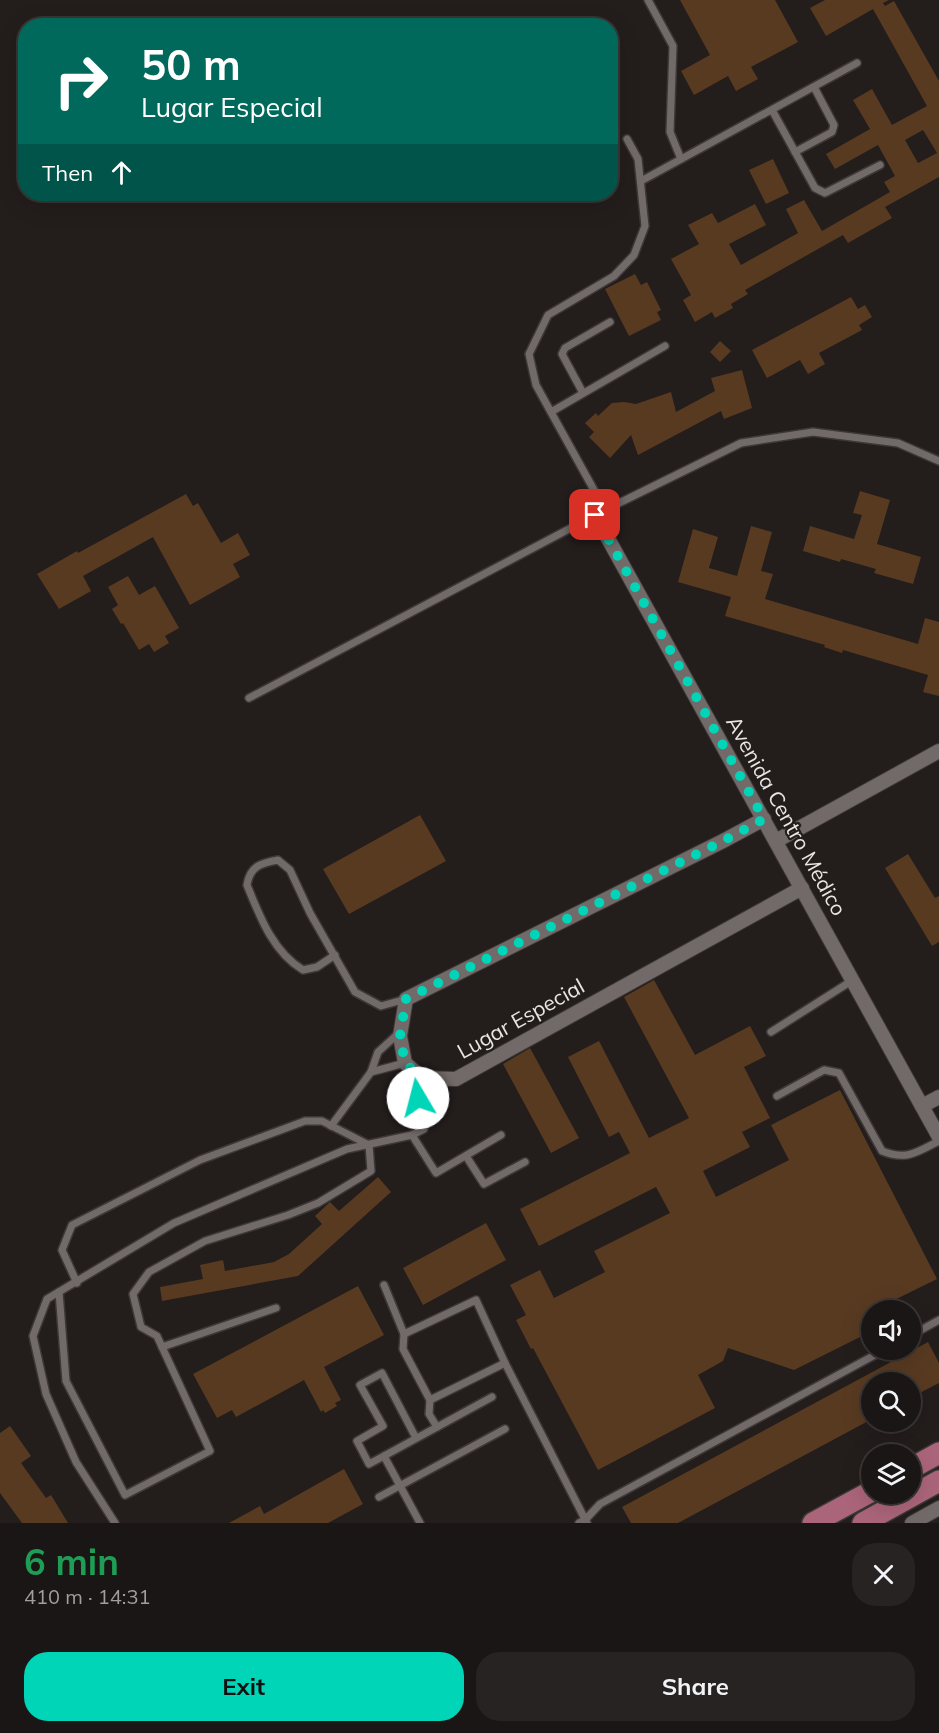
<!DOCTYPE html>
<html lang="en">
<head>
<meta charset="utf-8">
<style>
  body { margin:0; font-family:Mulish,sans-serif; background:#272322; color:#f1f3f6; height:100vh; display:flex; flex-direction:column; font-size:22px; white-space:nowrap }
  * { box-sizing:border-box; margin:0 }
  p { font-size:20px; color:#9f9fa0 }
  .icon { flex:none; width:33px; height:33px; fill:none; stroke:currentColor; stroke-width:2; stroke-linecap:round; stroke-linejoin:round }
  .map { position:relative; height:1523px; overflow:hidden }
  .details { display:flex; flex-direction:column; background:#1a1615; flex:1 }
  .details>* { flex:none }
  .banner { position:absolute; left:18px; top:18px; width:600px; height:183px; border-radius:24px; box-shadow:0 6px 24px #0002,0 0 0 2px #383534; background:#00695c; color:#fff; overflow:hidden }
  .fabs { position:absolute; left:861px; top:1300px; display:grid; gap:12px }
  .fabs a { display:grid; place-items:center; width:60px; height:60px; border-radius:50%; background:#1a1615; box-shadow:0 6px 24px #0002,0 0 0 2px #383534; font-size:30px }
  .pin { position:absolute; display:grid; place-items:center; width:51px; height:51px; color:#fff; margin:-26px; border-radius:12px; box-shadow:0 3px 9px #0006 }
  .me { position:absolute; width:66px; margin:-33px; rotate:352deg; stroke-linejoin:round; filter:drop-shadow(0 0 4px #0008) }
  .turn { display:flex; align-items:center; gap:21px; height:126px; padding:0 24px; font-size:27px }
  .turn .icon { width:78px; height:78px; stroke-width:2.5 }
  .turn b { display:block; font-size:42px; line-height:51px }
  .then { display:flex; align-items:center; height:57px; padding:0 24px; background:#0003; gap:12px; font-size:22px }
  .round { display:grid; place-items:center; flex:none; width:63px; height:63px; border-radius:24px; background:#272322 }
  .headline { display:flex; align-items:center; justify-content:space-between; height:102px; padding:0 24px }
  h1 { font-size:36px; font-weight:700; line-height:45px; color:#1e9e55 }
  .action { display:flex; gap:12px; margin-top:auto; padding:12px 24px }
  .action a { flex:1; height:69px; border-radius:24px; background:#00d5b7; color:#111; font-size:24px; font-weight:700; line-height:69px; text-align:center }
  .action a+a { background:#272322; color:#f1f3f6 }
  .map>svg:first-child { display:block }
  .building { fill:#583a21; fill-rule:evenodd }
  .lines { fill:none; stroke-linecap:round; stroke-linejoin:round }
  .service-casing { stroke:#3d3837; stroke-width:10 }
  .minor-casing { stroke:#3d3837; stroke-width:16 }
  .primary-casing { stroke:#3d3837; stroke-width:24 }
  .service { stroke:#716a69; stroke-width:7 }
  .minor { stroke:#716a69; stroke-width:14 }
  .primary { stroke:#ab657a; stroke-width:21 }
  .route { stroke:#00d5b7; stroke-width:10; stroke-dasharray:0 18 }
  .labels { text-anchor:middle; stroke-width:4.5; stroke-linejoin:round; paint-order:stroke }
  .street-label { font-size:21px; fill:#e9e5e4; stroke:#231d1c }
</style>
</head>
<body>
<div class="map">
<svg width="939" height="1523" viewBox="0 0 939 1523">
  <rect width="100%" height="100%" fill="#231d1c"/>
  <!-- building -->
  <g class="building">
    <polygon points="680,0 775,0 798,42 751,67 758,79 736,91 728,76 694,95 681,71 710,55"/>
    <path d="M825,0H889L883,3L885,6L894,1L939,81V177L885,207L892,218L848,243L843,235L745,290L748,294L731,304L733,308L715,318L712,312L695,322L683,300L691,295L671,259L699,244L688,225L712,213L718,223L755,204L766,225L729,244L741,265L798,233L786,209L804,200L822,231L890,192L884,182L895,176L878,145L835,169L826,154L870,129L853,100L872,89L892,125L927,106L873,9L826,36L810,8ZM923,130L937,153L918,163L905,140Z"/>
    <polygon points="773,159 789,193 766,204 749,170"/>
    <polygon points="635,274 641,285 647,282 661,310 657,312 661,320 629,336 605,289"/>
    <polygon points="851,297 858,309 865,305 872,317 859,325 862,330 819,353 825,364 808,374 800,360 767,378 752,350"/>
    <polygon points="720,341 731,351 720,362 710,352"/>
    <polygon points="742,370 752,408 724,419 721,411 638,455 631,435 610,458 589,437 594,432 585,423 596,413 598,416 612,403 624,402 636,404 671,392 676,412 715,391 711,378"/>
    <polygon points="860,491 890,500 877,544 921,557 913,584 874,573 876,569 841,559 840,562 803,551 810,526 854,539 862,515 853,513"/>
    <polygon points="186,494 193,506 198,503 221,543 238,533 250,555 233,564 240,577 190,605 153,537 83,576 91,591 59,609 37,574 77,551 78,553"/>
    <polygon points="751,526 772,532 761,571 773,574 765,599 918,644 925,618 939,622 939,696 923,692 928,675 843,650 842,653 824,647 825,645 725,616 731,597 678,582 693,529 718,537 709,568 737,576"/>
    <polygon points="128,576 139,595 155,586 179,628 165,636 169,643 154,652 149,644 139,650 123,623 121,624 112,609 118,605 108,587"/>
    <polygon points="420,815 446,861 349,914 323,869"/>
    <polygon points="908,854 935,898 939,896 939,942 932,946 885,868"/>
    <polygon points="654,980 695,1055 750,1026 766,1056 744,1067 770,1118 742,1132 750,1147 703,1171 716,1197 789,1160 771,1125 840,1090 937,1279 872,1311 872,1331 794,1370 728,1348 723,1361 698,1375 715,1408 598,1470 533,1348 531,1349 516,1320 526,1315 510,1285 540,1270 554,1298 605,1272 594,1251 670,1213 656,1187 539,1246 520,1209 630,1153 619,1132 609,1137 568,1057 599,1041 649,1138 689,1118 624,997"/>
    <polygon points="530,1048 579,1138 551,1153 503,1064"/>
    <polygon points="378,1177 391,1192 298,1276 162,1301 160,1287 203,1279 200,1265 223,1260 225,1271 274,1262 289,1254 322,1224 315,1216 330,1202 339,1211"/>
    <polygon points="486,1223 506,1260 423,1305 403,1268"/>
    <polygon points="358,1286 384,1335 324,1367 341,1400 335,1403 337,1406 325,1413 323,1410 321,1412 304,1380 236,1417 232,1410 217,1418 193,1374"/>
    <polygon points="928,1342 939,1363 939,1383 910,1398 910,1383 872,1383 872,1419 678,1523 631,1523 622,1507"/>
    <polygon points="10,1426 31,1456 21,1463 46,1498 51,1495 68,1523 22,1523 0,1493 0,1433"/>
    <polygon points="344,1469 363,1504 328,1523 229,1523 260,1506 264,1514"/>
  </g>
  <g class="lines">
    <defs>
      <g id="service">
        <polyline points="648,0 673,46 670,132 681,159"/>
        <polyline points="772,110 815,188 825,193 880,165"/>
        <polyline points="795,152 832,132 834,125 814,87"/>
        <polyline points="641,181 857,63"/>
        <polyline points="583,393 562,354 565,348 610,322"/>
        <polyline points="551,412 665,346"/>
        <polyline points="605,510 536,385 529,354 548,315 614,276 634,255 645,226 638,159 627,139"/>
        <polyline points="249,698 605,510 741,443 813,432 898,443 939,461"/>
        <path d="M335,955L317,967L303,970C273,952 260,917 247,885C250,866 261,863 278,860L290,870L310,913L355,992L381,1006L406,999"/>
        <polyline points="771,1032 853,980"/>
        <polyline points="371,1072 405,1063"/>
        <polyline points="422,1078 418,1098 426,1112"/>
        <path d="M777,1096L824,1070L839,1073L882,1151C907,1161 917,1152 939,1141"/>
        <polyline points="331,1126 371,1072 378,1052 400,1032"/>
        <polyline points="412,1135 436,1173 501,1135"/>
        <polyline points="466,1156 484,1184 525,1162"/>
        <polyline points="384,1285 404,1334 403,1349 430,1400 505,1363 587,1523"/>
        <polyline points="59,1292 66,1381 125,1495 210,1451 157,1336 141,1327 133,1294 149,1272 205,1241 288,1215 318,1203 371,1171 369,1145 322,1121 305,1121 200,1160 72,1225 62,1250 77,1283"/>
        <polyline points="404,1334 476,1300 505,1363"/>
        <polyline points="910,1336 939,1320"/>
        <polyline points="162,1347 276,1308"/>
        <polyline points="430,1400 429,1414 437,1427"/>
        <polyline points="384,1456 369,1464 357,1441 383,1426 360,1385 382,1373 416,1438"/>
        <polyline points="379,1497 505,1429"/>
        <polyline points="115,1523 76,1462 46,1394 33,1336 47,1299 174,1223 347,1149 412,1135 424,1129 426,1112 435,1103 436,1078"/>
        <polyline points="420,1523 384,1456 492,1397"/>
        <polyline points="579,1523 585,1520 600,1504 884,1350"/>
      </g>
      <g id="minor">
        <polyline points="595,515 939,1137"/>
        <polyline points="764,819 723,841 406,999 400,1036 405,1063 422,1078 456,1079 802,888"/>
        <polyline points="776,841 939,751"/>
        <polyline points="922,1106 939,1097"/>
        <polyline points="912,1523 939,1508"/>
      </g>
      <g id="primary">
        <polyline points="910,1469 939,1453"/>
        <polyline points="813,1523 872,1491"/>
        <polyline points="863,1523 939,1481"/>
      </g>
    </defs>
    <!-- service casing -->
    <use href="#service" class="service-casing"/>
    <!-- minor casing -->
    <use href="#minor" class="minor-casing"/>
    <!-- primary casing -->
    <use href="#primary" class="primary-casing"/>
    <!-- service -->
    <use href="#service" class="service"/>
    <!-- minor -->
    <use href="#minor" class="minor"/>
    <!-- primary -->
    <use href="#primary" class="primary"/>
  </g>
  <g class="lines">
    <!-- route -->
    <polyline class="route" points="418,1098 422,1078 405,1063 400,1036 406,999 723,841 764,819 595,515"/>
  </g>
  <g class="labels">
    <!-- street labels -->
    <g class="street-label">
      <text transform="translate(786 816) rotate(61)" y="7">Avenida Centro Médico</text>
      <text transform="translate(521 1019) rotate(-29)" y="7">Lugar Especial</text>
    </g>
  </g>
</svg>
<div class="fabs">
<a><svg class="icon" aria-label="sound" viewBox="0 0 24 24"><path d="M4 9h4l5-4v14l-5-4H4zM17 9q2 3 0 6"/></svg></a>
<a><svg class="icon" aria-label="search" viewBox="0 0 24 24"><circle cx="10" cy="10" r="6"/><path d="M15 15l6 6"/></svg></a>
<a><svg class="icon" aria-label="layers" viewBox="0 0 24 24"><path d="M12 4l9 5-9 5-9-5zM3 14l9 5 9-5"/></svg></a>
</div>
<div class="pin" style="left:595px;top:515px;background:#d93025"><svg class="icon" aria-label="arrive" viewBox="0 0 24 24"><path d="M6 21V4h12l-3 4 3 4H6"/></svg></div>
<svg class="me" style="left:418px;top:1098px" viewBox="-20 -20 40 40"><circle r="19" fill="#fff"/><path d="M0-13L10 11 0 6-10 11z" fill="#00d5b7"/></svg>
<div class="banner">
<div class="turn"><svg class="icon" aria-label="right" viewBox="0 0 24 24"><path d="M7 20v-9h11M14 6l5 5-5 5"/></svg><div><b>50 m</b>Lugar Especial</div></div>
<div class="then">Then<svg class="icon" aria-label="ahead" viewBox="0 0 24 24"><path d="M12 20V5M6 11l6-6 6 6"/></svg></div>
</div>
</div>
<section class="details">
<div class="headline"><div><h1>6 min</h1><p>410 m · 14:31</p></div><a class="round"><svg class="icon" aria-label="close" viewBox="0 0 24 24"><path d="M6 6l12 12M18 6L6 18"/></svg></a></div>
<div class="action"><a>Exit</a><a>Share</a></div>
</section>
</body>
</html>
